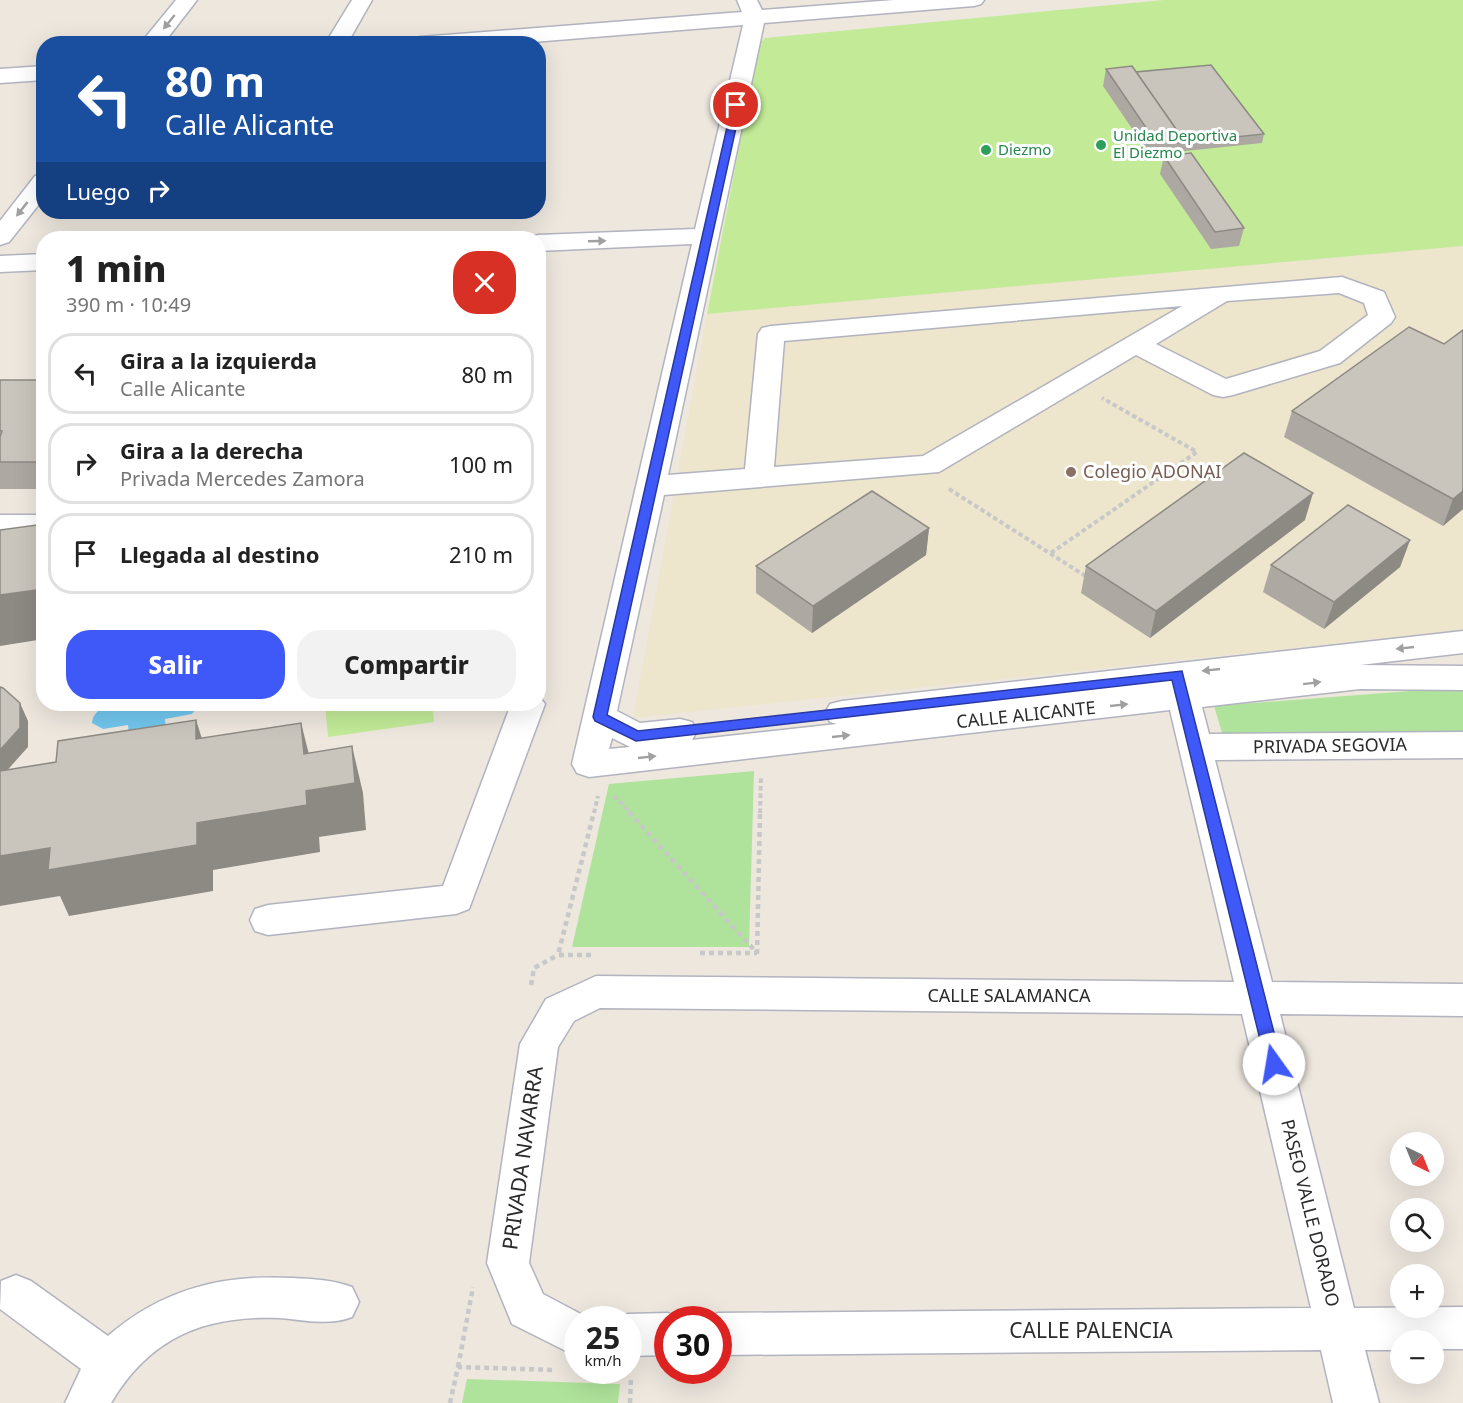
<!DOCTYPE html>
<html lang="es">
<head>
<meta charset="utf-8">
<style>
  body { margin:0; font-family:"Noto Sans",sans-serif; background:#f2f2f2; color:#222; height:100vh; display:flex; flex-direction:column; font-size:22px; white-space:nowrap }
  * { box-sizing:border-box; margin:0 }
  p { font-size:20px; color:#767676 }
  .icon { flex:none; width:33px; height:33px; fill:none; stroke:currentColor; stroke-width:2; stroke-linecap:round; stroke-linejoin:round }
  .map { position:relative; flex:1; overflow:hidden }
  .drawer { position:absolute; left:36px; top:231px; width:510px; height:480px; display:flex; flex-direction:column; background:#fff; border-radius:24px; box-shadow:0 6px 24px #0002 }
  .drawer>* { flex:none }
  .top-card { position:absolute; left:36px; top:36px; width:510px; height:183px; border-radius:24px; box-shadow:0 6px 24px #0002; background:#1a4fa0; color:#fff; overflow:hidden }
  .needle { width:39px; rotate:137deg }
  .tools { position:absolute; left:1390px; top:1132px; display:grid; gap:12px }
  .tools a { display:grid; place-items:center; width:54px; height:54px; border-radius:50%; background:#fff; box-shadow:0 6px 24px #0002; font-size:30px }
  .speed { position:absolute; left:564px; top:1306px; display:flex; gap:12px; font-size:30px; font-weight:700; text-align:center }
  .speed>* { display:grid; place-content:center; width:78px; height:78px; border-radius:50%; background:#fff; box-shadow:0 6px 24px #0002; line-height:1 }
  .speed small { font-size:15px; font-weight:400 }
  .speed .limit { border:9px solid #d22; background:#fff; color:#111 }
  .pin { position:absolute; display:grid; place-items:center; width:51px; height:51px; color:#fff; margin:-26px; border:3px solid #fff; border-radius:50%; box-shadow:0 2px 6px #0007 }
  .me { position:absolute; width:66px; margin:-33px; rotate:347deg; stroke-linejoin:round; filter:drop-shadow(0 0 4px #0008) }
  .turn { display:flex; align-items:center; gap:21px; height:126px; padding:0 30px; font-size:27px }
  .turn .icon { width:78px; height:78px; stroke-width:2.5 }
  .turn b { display:block; font-size:42px; line-height:51px }
  .then { display:flex; align-items:center; height:57px; padding:0 30px; background:#0003; gap:12px; font-size:22px }
  .round { display:grid; place-items:center; flex:none; width:63px; height:63px; border-radius:24px; background:#f2f2f2 }
  .summary { display:flex; align-items:center; justify-content:space-between; height:102px; padding:0 30px }
  h1 { font-size:36px; font-weight:800; line-height:45px }
  .primary-button { display:flex; gap:12px; margin-top:auto; padding:12px 30px }
  .primary-button a { flex:1; height:69px; border-radius:24px; background:#3f58f8; color:#fff; font-size:24px; font-weight:800; line-height:69px; text-align:center }
  .primary-button a+a { background:#f2f2f2; color:#222 }
  ul { padding:0; list-style:none }
  li { display:flex; align-items:center; gap:18px; height:81px; margin:0 12px 9px; padding:0 18px; border:3px solid #e0e0e0; border-radius:24px }
  li div { flex:1 }
  li b { display:block; font-size:22px }
  li em { font-style:normal }
  .map>svg:first-child { display:block }
  .education { fill:#eee5cd }
  .green { fill:#afe39b }
  .pitch { fill:#c2ea97 }
  .water { fill:#72c6ee }
  .lines { fill:none; stroke-linecap:round; stroke-linejoin:round }
  .minor-casing { stroke:#b1b3bf; stroke-width:3 }
  .path-far1 { stroke:#c8c8c8; stroke-width:4; stroke-dasharray:4.5 3; stroke-linecap:butt }
  .path { stroke:#c8c8c8; stroke-width:4.5; stroke-dasharray:5 4; stroke-linecap:butt }
  .minor { fill:#fff; fill-rule:evenodd }
  .wall { fill:#ada9a2 }
  .shaded-wall { fill:#8d8a84 }
  .building { fill:#c9c5bc; stroke:#8d8a84; stroke-width:1.5 }
  .oneway { fill:#a0a0a0 }
  .route { fill:#3f58f8; stroke:#2939a1; stroke-width:1.5 }
  .leisure-dot { fill:#2e9e5b; stroke:#fff; stroke-width:2 }
  .education-dot { fill:#8d6e63; stroke:#fff; stroke-width:2 }
  .labels { text-anchor:middle; stroke-width:6; stroke-linejoin:round; paint-order:stroke }
  .far-leisure-label { font-size:15px; fill:#27864d; stroke:#fff; text-anchor:start }
  .education-label { font-size:18px; fill:#785e54; stroke:#fff; text-anchor:start }
  .street-label { font-size:18px; fill:#2b2b2b; stroke:#fff }
  .near-street-label { font-size:21px; fill:#2b2b2b; stroke:#fff }
</style>
</head>
<body>
<div class="map">
<svg width="1463" height="1403" viewBox="0 0 1463 1403">
  <rect width="100%" height="100%" fill="#ede7de"/>
  <!-- education -->
  <polygon class="education" points="1463,246 1463,630 633,718 707,314"/>
  <!-- green -->
  <g class="green">
    <polygon points="1463,687 1463,733 1223,736 1214,706"/>
    <polygon points="754,771 749,947 572,947 609,784"/>
    <polygon points="467,1379 620,1384 618,1403 462,1403"/>
  </g>
  <!-- pitch -->
  <g class="pitch">
    <polygon points="1164,0 1463,0 1463,246 707,314 759,44 765,38"/>
    <polygon points="325,704 432,704 434,722 328,737"/>
  </g>
  <!-- water -->
  <path class="water" d="M128,704H199L192,714L165,719L166,729L129,735L128,725L103,729L92,723C94,705 114,706 128,704Z"/>
  <g class="lines">
    <defs>
      <g id="minor">
        <polygon points="176,0 197,0 163,44 140,44"/>
        <polygon points="352,0 372,0 347,44 325,44"/>
        <path d="M737,0H757L762,10L894,0H984L981,4L974,6L764,23L668,475L745,469L758,334L762,328L771,326L1342,277L1384,292L1395,317L1391,323L1340,363L1233,395L1223,397L1213,395L1136,355L939,472L664,495L617,711L640,723L680,719L692,722L697,731L692,740L837,724L830,722L825,713L830,704L842,701L1463,631V653L1360,665L1463,666V690L1360,689L1202,707L1209,734L1463,732V758L1215,760L1272,982L1463,984V1016L1280,1014L1354,1308L1463,1307V1349H1434V1341H1401V1350H1365L1379,1403H1333L1321,1350L718,1355V1320H702L718,1313L1311,1308L1242,1014L600,1008L574,1021L558,1047L529,1263L543,1294L592,1320H578V1357L512,1324L487,1263L520,1044L546,999L596,976L1234,982L1170,710L589,777L577,773L572,764L692,244L538,251V238H529L538,235L695,229L743,25L508,44H409L412,39L420,37L742,12ZM1339,293L1364,303L1368,315L1320,351L1226,379L1156,344L1227,301ZM1182,306L923,456L774,467L784,341ZM612,738L630,747L609,749Z"/>
        <polygon points="44,66 44,80 0,83 0,69"/>
        <polygon points="44,174 44,198 9,242 0,245 0,221 35,176"/>
        <polygon points="44,254 44,270 0,272 0,256"/>
        <rect x="0" y="515" width="44" height="20"/>
        <polygon points="538,695 545,704 469,909 456,914 268,935 255,931 250,920 255,909 268,905 443,886 511,704 538,704"/>
        <path d="M16,1275L31,1281L108,1336C162,1289 223,1274 293,1278C314,1279 333,1280 352,1287L359,1302L352,1317C329,1326 304,1320 279,1318C205,1315 150,1337 111,1403H65L81,1369L0,1309L1,1281Z"/>
        <polygon points="668,1313 684,1320 668,1320 668,1355 628,1356 628,1320 612,1320 628,1314"/>
      </g>
    </defs>
    <!-- minor casing -->
    <use href="#minor" class="minor-casing"/>
    <!-- path-far1 -->
    <g class="path-far1">
      <polyline points="949,489 1087,577"/>
      <polyline points="1051,553 1197,452 1102,398"/>
      <polyline points="614,796 630,813"/>
      <polyline points="594,813 598,796"/>
      <polyline points="760,813 761,776"/>
    </g>
    <!-- path -->
    <g class="path">
      <polyline points="629,812 756,952"/>
      <polyline points="700,953 757,953"/>
      <polyline points="757,954 760,812"/>
      <polyline points="591,955 558,955 594,812"/>
      <polyline points="531,985 534,968 558,955"/>
      <polyline points="458,1367 473,1287"/>
      <polyline points="600,1371 614,1371"/>
      <polyline points="450,1403 458,1367 556,1370"/>
      <polyline points="630,1403 631,1377"/>
    </g>
    <!-- minor -->
    <use href="#minor" class="minor"/>
  </g>
  <!-- wall -->
  <g class="wall">
    <polygon points="1106,69 1136,72 1264,134 1262,143 1176,152 1175,149 1148,152 1103,86"/>
    <polygon points="1164,156 1244,228 1239,246 1211,249 1160,174"/>
    <polygon points="1409,327 1463,509 1443,526 1284,437 1292,411"/>
    <rect x="0" y="380" width="44" height="109"/>
    <polygon points="1305,520 1150,638 1081,593 1086,566"/>
    <polygon points="929,528 926,555 812,633 756,593 756,566"/>
    <polygon points="1410,540 1400,567 1324,629 1263,592 1271,565"/>
  </g>
  <!-- shaded-wall -->
  <g class="shaded-wall">
    <polygon points="1463,491 1463,509 1443,526 1453,499"/>
    <polygon points="1313,493 1305,520 1150,638 1156,611"/>
    <polygon points="929,528 926,555 812,633 813,606"/>
    <polygon points="1410,540 1400,567 1324,629 1334,602"/>
    <polygon points="44,589 44,639 0,646 0,595"/>
    <polygon points="20,703 28,721 28,747 3,775 0,775 0,750"/>
    <polygon points="196,720 211,767 196,739"/>
    <polygon points="301,723 313,770 352,746 363,793 366,830 319,837 320,852 213,870 213,891 69,916 60,896 0,906 0,856 197,823 304,754"/>
  </g>
  <!-- building -->
  <g class="building">
    <polygon points="1211,65 1264,134 1178,143 1176,140 1178,132 1136,72"/>
    <polygon points="1132,66 1178,132 1151,135 1106,69"/>
    <polygon points="1191,153 1244,228 1215,232 1164,156"/>
    <polygon points="1409,327 1444,344 1463,330 1463,491 1453,499 1292,411"/>
    <polygon points="0,380 44,380 44,462 0,462 0,437 2,431 0,431"/>
    <polygon points="1244,453 1313,493 1156,611 1086,566"/>
    <polygon points="872,491 929,528 813,606 756,566"/>
    <polygon points="1348,505 1410,540 1334,602 1271,565"/>
    <polygon points="44,524 44,589 0,595 0,530"/>
    <polygon points="0,687 3,688 20,703 20,728 0,750"/>
    <polygon points="196,720 196,739 301,723 304,754 352,746 355,783 306,791 307,805 197,823 197,845 48,870 50,848 0,856 0,771 56,762 58,741"/>
  </g>
  <!-- one-way arrows -->
  <defs><path id="oneway-solid" d="M-6-.8H1V-3.2L6.5 0L1 3.2V.8H-6Z" transform="scale(1.5)"/></defs>
  <g class="oneway">
    <use href="#oneway-solid" transform="translate(169 22) rotate(129)"/>
    <use href="#oneway-solid" transform="translate(22 209) rotate(128)"/>
    <use href="#oneway-solid" transform="translate(597 241) rotate(-2)"/>
    <use href="#oneway-solid" transform="translate(1405 648) rotate(174)"/>
    <use href="#oneway-solid" transform="translate(1211 670) rotate(174)"/>
    <use href="#oneway-solid" transform="translate(1312 683) rotate(-7)"/>
    <use href="#oneway-solid" transform="translate(1119 705) rotate(-6)"/>
    <use href="#oneway-solid" transform="translate(841 736) rotate(-6)"/>
    <use href="#oneway-solid" transform="translate(647 757) rotate(-6)"/>
  </g>
  <!-- route -->
  <polygon class="route" points="736,102 741,105 607,715 638,731 1182,671 1282,1064 1279,1069 1268,1069 1266,1064 1172,680 636,741 595,721 593,717 732,105"/>
  <!-- markers -->
  <g class="leisure-dot">
    <circle cx="1101" cy="145" r="6"/>
    <circle cx="986" cy="150" r="6"/>
  </g>
  <circle class="education-dot" cx="1071" cy="472" r="6"/>
  <g class="labels">
    <!-- far-leisure labels -->
    <g class="far-leisure-label">
      <text x="1113" y="141">Unidad Deportiva<tspan x="1113" dy="17">El Diezmo</tspan></text>
      <text x="998" y="155">Diezmo</text>
    </g>
    <!-- education labels -->
    <g class="education-label">
      <text x="1083" y="478">Colegio ADONAI</text>
    </g>
    <!-- street labels -->
    <g class="street-label">
      <text transform="translate(1026 715) rotate(-6)" y="6">CALLE ALICANTE</text>
      <text transform="translate(1330 746) rotate(-1)" y="6">PRIVADA SEGOVIA</text>
      <text x="1009" y="1002">CALLE SALAMANCA</text>
      <text transform="translate(1310 1213) rotate(76)" y="6">PASEO VALLE DORADO</text>
    </g>
    <!-- near-street labels -->
    <g class="near-street-label">
      <text transform="translate(523 1158) rotate(-82)" y="7">PRIVADA NAVARRA</text>
      <text x="1091" y="1338">CALLE PALENCIA</text>
    </g>
  </g>
</svg>
<div class="tools">
<a><svg class="needle" viewBox="-14 -14 28 28"><path d="M0-13l5 13h-10z" fill="#e53935"/><path d="M0 13l5-13h-10z" fill="#767676"/></svg></a>
<a><svg class="icon" aria-label="search" viewBox="0 0 24 24"><circle cx="10" cy="10" r="6"/><path d="M15 15l6 6"/></svg></a>
<a>+</a>
<a>−</a>
</div>
<div class="speed"><div>25<small>km/h</small></div><div class="limit">30</div></div>
<div class="pin" style="left:736px;top:105px;background:#d93025"><svg class="icon" aria-label="arrive" viewBox="0 0 24 24"><path d="M6 21V4h12l-3 4 3 4H6"/></svg></div>
<svg class="me" style="left:1274px;top:1064px" viewBox="-20 -20 40 40"><circle r="19" fill="#fff"/><path d="M0-13L10 11 0 6-10 11z" fill="#3f58f8"/></svg>
<div class="top-card">
<div class="turn"><svg class="icon" aria-label="left" viewBox="0 0 24 24"><path d="M17 20v-9H6M10 6l-5 5 5 5"/></svg><div><b>80 m</b>Calle Alicante</div></div>
<div class="then">Luego<svg class="icon" aria-label="right" viewBox="0 0 24 24"><path d="M7 20v-9h11M14 6l5 5-5 5"/></svg></div>
</div>
<section class="drawer">
<div class="summary"><div><h1>1 min</h1><p>390 m · 10:49</p></div><a class="round" style="background:#d93025;color:#fff"><svg class="icon" aria-label="close" viewBox="0 0 24 24"><path d="M6 6l12 12M18 6L6 18"/></svg></a></div>
<ul>
<li><svg class="icon" aria-label="left" viewBox="0 0 24 24"><path d="M17 20v-9H6M10 6l-5 5 5 5"/></svg><div><b>Gira a la izquierda</b><p>Calle Alicante</p></div><em>80 m</em></li>
<li><svg class="icon" aria-label="right" viewBox="0 0 24 24"><path d="M7 20v-9h11M14 6l5 5-5 5"/></svg><div><b>Gira a la derecha</b><p>Privada Mercedes Zamora</p></div><em>100 m</em></li>
<li><svg class="icon" aria-label="arrive" viewBox="0 0 24 24"><path d="M6 21V4h12l-3 4 3 4H6"/></svg><div><b>Llegada al destino</b></div><em>210 m</em></li>
</ul>
<div class="primary-button"><a>Salir</a><a>Compartir</a></div>
</section>
</div>
</body>
</html>
